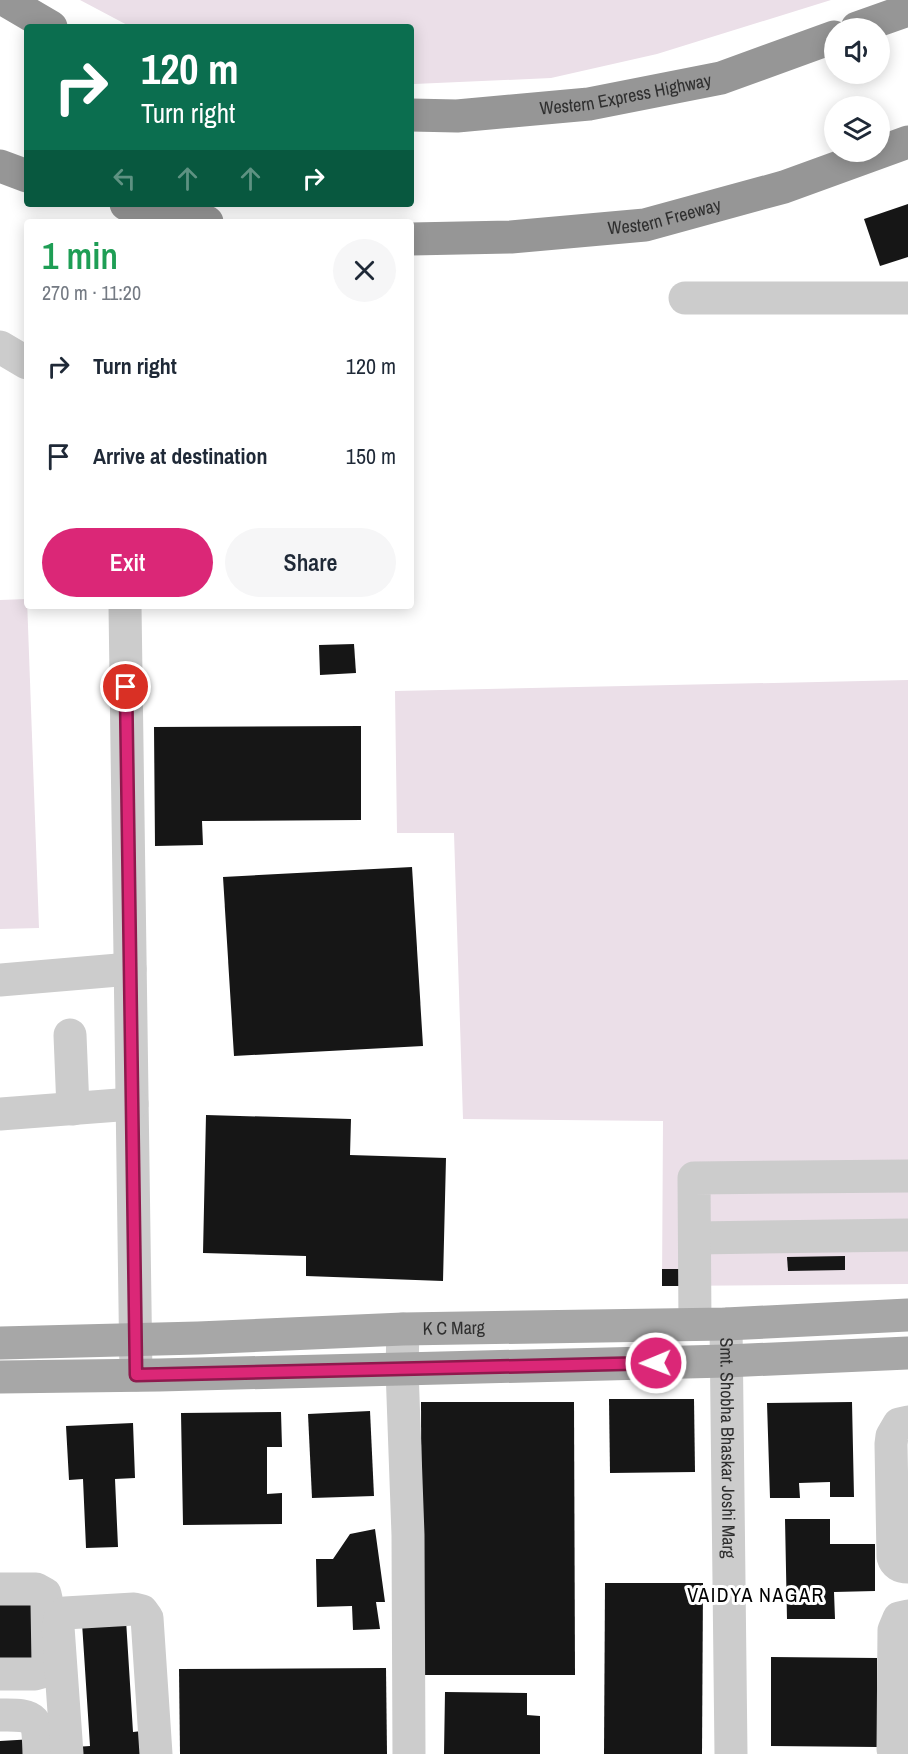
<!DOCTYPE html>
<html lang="en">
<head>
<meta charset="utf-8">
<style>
  body { margin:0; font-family:"Archivo Narrow",sans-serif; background:#f6f6f7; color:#1f2937; height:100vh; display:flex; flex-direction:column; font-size:22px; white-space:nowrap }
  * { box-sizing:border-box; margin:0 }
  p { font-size:20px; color:#747a83 }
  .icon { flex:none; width:33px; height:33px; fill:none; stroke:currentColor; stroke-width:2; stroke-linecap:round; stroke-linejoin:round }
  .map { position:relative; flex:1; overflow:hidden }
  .drawer { position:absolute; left:24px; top:219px; width:390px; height:390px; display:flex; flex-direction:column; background:#fff; border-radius:6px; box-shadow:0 3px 15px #0003 }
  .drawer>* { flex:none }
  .guide { position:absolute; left:24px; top:24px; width:390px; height:183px; border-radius:6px; box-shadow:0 3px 15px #0003; background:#0b6e4f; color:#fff; overflow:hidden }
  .tools { position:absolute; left:824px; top:18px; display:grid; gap:12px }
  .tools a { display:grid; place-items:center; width:66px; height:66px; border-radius:50%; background:#fff; box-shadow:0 3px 15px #0003; font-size:30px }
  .pin { position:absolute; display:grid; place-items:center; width:51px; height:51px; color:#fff; margin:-26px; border:3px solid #fff; border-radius:50%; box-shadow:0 2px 6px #0007 }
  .me { position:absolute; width:66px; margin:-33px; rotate:269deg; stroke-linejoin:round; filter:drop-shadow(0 0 4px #0008) }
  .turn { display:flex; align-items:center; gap:21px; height:126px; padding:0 18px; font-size:27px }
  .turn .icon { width:78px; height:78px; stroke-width:2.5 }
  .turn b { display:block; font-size:42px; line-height:51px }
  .lanes { display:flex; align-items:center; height:57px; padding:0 18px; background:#0003; justify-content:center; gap:30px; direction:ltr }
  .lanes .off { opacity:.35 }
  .round { display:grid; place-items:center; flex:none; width:63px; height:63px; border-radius:32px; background:#f6f6f7 }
  .summary { display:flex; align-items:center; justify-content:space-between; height:102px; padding:0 18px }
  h1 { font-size:36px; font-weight:600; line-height:45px; color:#1e9e55 }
  .button { display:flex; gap:12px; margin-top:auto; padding:12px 18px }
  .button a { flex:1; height:69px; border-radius:36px; background:#db2777; color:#fff; font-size:24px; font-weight:600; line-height:69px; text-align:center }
  .button a+a { background:#f6f6f7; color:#1f2937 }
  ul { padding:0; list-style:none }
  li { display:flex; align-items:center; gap:18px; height:90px; padding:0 18px }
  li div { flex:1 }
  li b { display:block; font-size:22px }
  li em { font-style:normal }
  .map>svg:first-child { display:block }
  .green { fill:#ebdfe8 }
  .building { fill:#161616 }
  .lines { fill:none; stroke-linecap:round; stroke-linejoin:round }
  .minor { stroke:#ccc; stroke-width:33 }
  .major { stroke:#a7a7a7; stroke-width:33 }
  .highway { stroke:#969696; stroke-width:33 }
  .route-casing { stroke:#8e194d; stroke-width:15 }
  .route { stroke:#db2777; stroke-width:10 }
  .labels { text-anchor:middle; stroke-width:6; stroke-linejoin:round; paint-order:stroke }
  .street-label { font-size:18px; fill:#2f2f2f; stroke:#fff }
  .neighbourhood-label { font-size:20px; letter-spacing:1.5px; fill:#000; stroke:#fff }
</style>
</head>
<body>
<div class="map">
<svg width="908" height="1754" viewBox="0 0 908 1754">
  <rect width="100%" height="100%" fill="#fff"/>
  <!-- green -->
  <g class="green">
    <polygon points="80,0 831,0 657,54 551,78 414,84 411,84 411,27 131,27"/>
    <polygon points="27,599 39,928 0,929 0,600"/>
    <polygon points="908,680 908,1284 662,1286 663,1121 463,1119 454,833 397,833 395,691"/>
  </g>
  <!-- building -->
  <g class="building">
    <polygon points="908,204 908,257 880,266 864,219"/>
    <polygon points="354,644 356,673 320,675 319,645"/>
    <polygon points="361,726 361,820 202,821 203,845 155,846 154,727"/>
    <polygon points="412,867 423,1046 234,1056 223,877"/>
    <polygon points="206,1115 351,1119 350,1155 446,1158 443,1281 306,1276 306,1256 203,1253"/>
    <polygon points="845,1256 845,1270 788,1271 787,1257"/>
    <rect x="662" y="1269" width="21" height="17"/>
    <polygon points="609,1399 694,1399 695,1472 610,1473"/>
    <polygon points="421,1402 574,1402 575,1675 422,1675"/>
    <polygon points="852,1402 854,1497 830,1497 830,1482 799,1483 800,1498 770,1498 767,1403"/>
    <polygon points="370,1411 374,1496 312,1498 308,1414"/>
    <polygon points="281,1412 282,1447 267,1447 267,1494 282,1493 282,1524 183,1525 181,1413"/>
    <polygon points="133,1423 135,1478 115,1479 118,1547 86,1548 83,1479 69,1480 66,1426"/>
    <polygon points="785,1519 830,1519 830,1544 875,1544 875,1591 834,1592 835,1619 787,1619"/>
    <polygon points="375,1529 385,1602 376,1602 380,1629 353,1630 352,1606 317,1607 316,1559 333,1559 350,1534"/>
    <polygon points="605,1583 703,1583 702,1754 604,1754"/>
    <polygon points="0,1596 39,1596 38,1669 0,1669"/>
    <polygon points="126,1620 133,1732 142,1731 144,1754 75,1754 75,1747 90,1746 82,1623"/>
    <polygon points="771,1657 877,1658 877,1747 771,1746"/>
    <polygon points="386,1668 387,1754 180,1754 179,1669"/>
    <polygon points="445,1692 527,1693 527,1715 540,1716 540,1754 444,1754"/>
    <polygon points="34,1739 35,1754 0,1754 0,1741"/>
  </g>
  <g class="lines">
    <!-- minor -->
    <g class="minor">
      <polyline points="685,298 908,298"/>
      <polyline points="0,347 27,363"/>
      <polyline points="125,606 136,1375"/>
      <polyline points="0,980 130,969"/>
      <polyline points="70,1035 73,1109"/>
      <polyline points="0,1114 132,1104"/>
      <polyline points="695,1238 908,1235"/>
      <polyline points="695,1324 694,1178 908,1176"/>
      <path id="s1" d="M726,1324L731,1754"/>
      <polyline points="403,1329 402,1369 408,1535 409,1754"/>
      <path d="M908,1422L899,1424L892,1436L891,1444L893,1557C895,1564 900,1567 908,1567"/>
      <polyline points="0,1589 36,1589 45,1594 47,1603 48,1664 42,1672 35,1674 0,1674"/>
      <path d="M0,1715C38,1714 38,1719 39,1754"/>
      <polyline points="67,1754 58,1627 60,1619 65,1613 134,1609 142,1611 147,1618 156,1754"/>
      <polyline points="896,1754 893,1749 894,1630 899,1618 908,1616"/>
    </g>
    <!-- major -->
    <g class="major">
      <path id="s2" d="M0,1343L198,1338L403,1329L726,1324L908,1315"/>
      <polyline points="0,1377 159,1375 726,1361 908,1353"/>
    </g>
    <!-- highway -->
    <g class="highway">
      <polyline points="5,0 51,27"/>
      <polyline points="857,28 908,10"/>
      <path id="s3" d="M411,115L457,116L589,104L721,78L834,37"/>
      <polyline points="0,166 27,176"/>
      <polyline points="126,204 185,219 207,222"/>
      <path id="s4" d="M411,239L511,237L645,225L784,187L908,142"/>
    </g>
  </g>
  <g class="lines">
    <defs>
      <polyline id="route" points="126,687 136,1375 656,1363"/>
    </defs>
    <!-- route casing -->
    <use href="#route" class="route-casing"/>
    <!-- route -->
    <use href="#route" class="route"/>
  </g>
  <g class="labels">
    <!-- street labels -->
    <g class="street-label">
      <text dy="6" stroke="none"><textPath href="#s3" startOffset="216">Western Express Highway</textPath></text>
      <text dy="6" stroke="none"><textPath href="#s4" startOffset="255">Western Freeway</textPath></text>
      <text dy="6" stroke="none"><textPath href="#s2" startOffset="454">K C Marg</textPath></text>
      <text dy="6" stroke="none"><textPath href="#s1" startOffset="124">Smt. Shobha Bhaskar Joshi Marg</textPath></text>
    </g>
    <!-- neighbourhood labels -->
    <g class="neighbourhood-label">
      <text x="756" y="1602">VAIDYA NAGAR</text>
    </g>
  </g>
</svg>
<div class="tools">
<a><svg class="icon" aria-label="sound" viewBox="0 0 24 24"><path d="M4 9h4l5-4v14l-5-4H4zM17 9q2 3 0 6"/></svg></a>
<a><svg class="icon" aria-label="layers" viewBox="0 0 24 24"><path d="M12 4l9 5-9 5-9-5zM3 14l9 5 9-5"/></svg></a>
</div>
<div class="pin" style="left:126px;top:687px;background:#d93025"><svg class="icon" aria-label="arrive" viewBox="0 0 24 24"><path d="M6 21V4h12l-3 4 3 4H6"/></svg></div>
<svg class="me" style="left:656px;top:1363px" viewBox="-20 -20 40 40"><circle r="17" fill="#db2777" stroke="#fff" stroke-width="3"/><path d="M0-11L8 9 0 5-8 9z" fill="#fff"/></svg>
<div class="guide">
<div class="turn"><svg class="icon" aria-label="right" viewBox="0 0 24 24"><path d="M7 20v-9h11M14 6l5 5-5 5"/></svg><div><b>120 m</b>Turn right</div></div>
<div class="lanes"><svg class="icon off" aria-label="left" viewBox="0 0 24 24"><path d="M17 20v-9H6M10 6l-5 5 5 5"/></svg><svg class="icon off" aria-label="ahead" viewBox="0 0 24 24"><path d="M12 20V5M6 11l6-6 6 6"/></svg><svg class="icon off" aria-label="ahead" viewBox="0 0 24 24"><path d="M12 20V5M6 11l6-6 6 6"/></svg><svg class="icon" aria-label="right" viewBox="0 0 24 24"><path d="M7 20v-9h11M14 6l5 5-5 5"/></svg></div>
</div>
<section class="drawer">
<div class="summary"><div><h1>1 min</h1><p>270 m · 11:20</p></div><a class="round"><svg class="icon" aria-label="close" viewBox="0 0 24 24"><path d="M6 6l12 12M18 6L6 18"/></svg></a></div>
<ul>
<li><svg class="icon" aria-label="right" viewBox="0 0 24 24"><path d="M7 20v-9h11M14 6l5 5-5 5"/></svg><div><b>Turn right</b></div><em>120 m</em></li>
<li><svg class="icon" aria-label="arrive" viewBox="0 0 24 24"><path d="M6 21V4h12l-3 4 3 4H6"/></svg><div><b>Arrive at destination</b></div><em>150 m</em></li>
</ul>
<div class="button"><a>Exit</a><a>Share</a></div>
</section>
</div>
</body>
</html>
